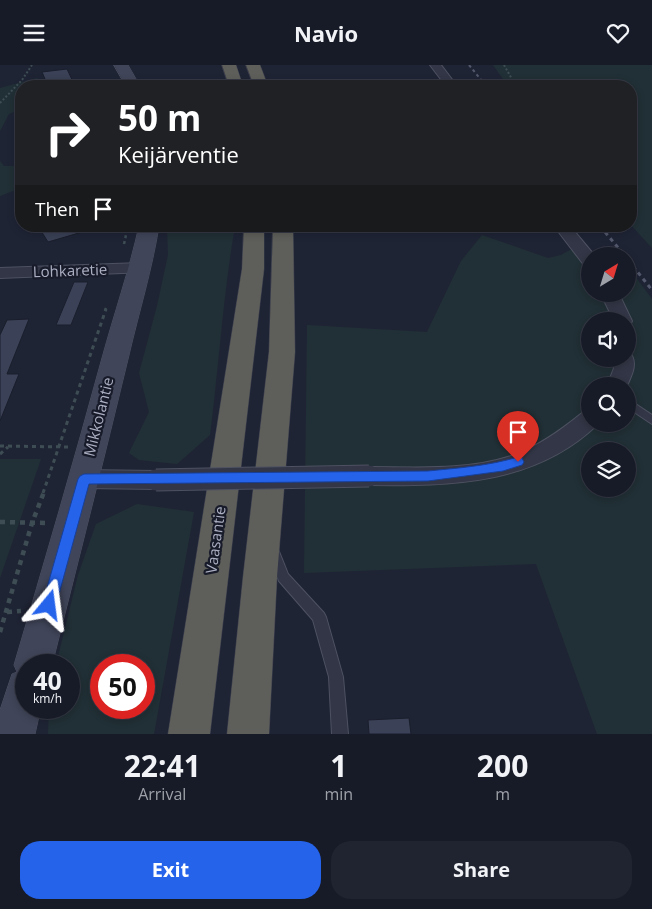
<!DOCTYPE html>
<html lang="en">
<head>
<meta charset="utf-8">
<style>
  body { margin:0; font-family:"Open Sans",sans-serif; background:#202430; color:#f1f3f6; height:100vh; display:flex; flex-direction:column; font-size:19px; white-space:nowrap }
  * { box-sizing:border-box; margin:0 }
  p { font-size:16px; color:#9ea1a8 }
  .icon { flex:none; width:28px; height:28px; fill:none; stroke:currentColor; stroke-width:2; stroke-linecap:round; stroke-linejoin:round }
  .map { position:relative; height:669px; overflow:hidden }
  .panel { display:flex; flex-direction:column; background:#171b28; flex:1 }
  .panel>* { flex:none }
  .guide { position:absolute; left:15px; top:15px; width:622px; height:152px; border-radius:20px; box-shadow:0 2px 8px #0003,0 0 0 1px #363945; background:#202124; color:#fff; overflow:hidden }
  .needle { width:32px; rotate:38deg }
  .tools { position:absolute; left:581px; top:182px; display:grid; gap:10px }
  .tools a { display:grid; place-items:center; width:55px; height:55px; border-radius:50%; background:#171b28; box-shadow:0 2px 8px #0003,0 0 0 1px #363945; font-size:25px }
  .speed { position:absolute; left:15px; top:589px; display:flex; gap:10px; font-size:25px; font-weight:700; text-align:center }
  .speed>* { display:grid; place-content:center; width:65px; height:65px; border-radius:50%; background:#171b28; box-shadow:0 2px 8px #0003,0 0 0 1px #363945; line-height:1 }
  .speed small { font-size:12px; font-weight:400 }
  .speed .limit { border:8px solid #d22; background:#fff; color:#111 }
  .pin { position:absolute; display:grid; place-items:center; width:42px; height:42px; color:#fff; margin:-51px -21px; border-radius:50% 50% 50% 0; rotate:-45deg; box-shadow:0 0 5px #0007 }
  .pin .icon { rotate:45deg }
  .me { position:absolute; width:55px; margin:-28px; rotate:16deg; stroke-linejoin:round; filter:drop-shadow(0 0 4px #0008) }
  .turn { display:flex; align-items:center; gap:18px; height:105px; padding:0 20px; font-size:22px }
  .turn .icon { width:65px; height:65px; stroke-width:2.5 }
  .turn b { display:block; font-size:35px; line-height:42px }
  .then { display:flex; align-items:center; height:48px; padding:0 20px; background:#0003; gap:10px; font-size:19px }
  .eta { display:flex; justify-content:space-evenly; align-items:center; height:85px; text-align:center }
  .eta b { font-size:30px; font-weight:700; line-height:35px }
  .button { display:flex; gap:10px; margin-top:auto; padding:10px 20px }
  .button a { flex:1; height:58px; border-radius:20px; background:#2563eb; color:#fff; font-size:20px; font-weight:700; line-height:58px; text-align:center }
  .button a+a { background:#202430; color:#f1f3f6 }
  header { display:flex; justify-content:space-between; align-items:center; height:65px; padding:0 20px; background:#171b28; font-size:22px; font-weight:700 }
  .map>svg:first-child { display:block }
  .green { fill:#213036; fill-rule:evenodd }
  .building { fill:#3b4156; stroke:#1a1e2c }
  .lines { fill:none; stroke-linecap:round; stroke-linejoin:round }
  .service-casing { stroke:#4d5161; stroke-width:2 }
  .minor-casing { stroke:#4d5161; stroke-width:2 }
  .secondary-casing { stroke:#4d5161; stroke-width:1 }
  .trunk-casing { stroke:#3a3e4d; stroke-width:1 }
  .path-far3 { stroke:#3e4d54; stroke-width:2; stroke-dasharray:2 2; stroke-linecap:butt }
  .path-far2 { stroke:#3e4d54; stroke-width:2.5; stroke-dasharray:3 3; stroke-linecap:butt }
  .path-far1 { stroke:#3e4d54; stroke-width:3; stroke-dasharray:4 4; stroke-linecap:butt }
  .path { stroke:#3e4d54; stroke-width:4.5; stroke-dasharray:5 5; stroke-linecap:butt }
  .service { fill:#323646; fill-rule:evenodd }
  .minor { fill:#323646; fill-rule:evenodd }
  .secondary { fill:#404559; fill-rule:evenodd }
  .trunk { fill:#5e5e5a; fill-rule:evenodd }
  .rail-far1 { stroke:#54596d; stroke-width:2; stroke-dasharray:3 3; stroke-linecap:butt }
  .rail { stroke:#54596d; stroke-width:3; stroke-dasharray:4 4; stroke-linecap:butt }
  .minor-bridge-casing { stroke:#4d5161; stroke-width:23; stroke-linecap:butt }
  .minor-bridge { stroke:#323646; stroke-width:21 }
  .route { fill:#2563eb; stroke:#184099 }
  .labels { text-anchor:middle; stroke-width:4.5; stroke-linejoin:round; paint-order:stroke }
  .street-label { font-size:15px; fill:#acb0c3; stroke:#181c2a }
</style>
</head>
<body>
<header><svg class="icon" aria-label="menu" viewBox="0 0 24 24"><path d="M4 6h16M4 12h16M4 18h16"/></svg>Navio<svg class="icon" aria-label="heart" viewBox="0 0 24 24"><path d="M12 20l-8-8c-3-5 5-10 8-4 3-6 11-1 8 4z"/></svg></header>
<div class="map">
<svg width="652" height="669" viewBox="0 0 652 669">
  <rect width="100%" height="100%" fill="#1f2435"/>
  <!-- green -->
  <g class="green">
    <polygon points="493,0 652,0 652,183 631,160 631,21 508,21"/>
    <polygon points="37,13 43,21 21,21 21,44 9,49 0,66 0,23"/>
    <polygon points="0,96 4,101 14,101 21,123 0,131"/>
    <path d="M167,161H235C223,230 219,300 210,370L177,399L139,395L129,388L149,347L139,308L157,241L168,190Z"/>
    <path d="M482,170L548,193L561,190L570,185L616,188L619,191H590V229H628V202L652,234V669H597L536,499L304,508L307,260L427,267L461,196ZM590,256H628V294H590ZM590,321H628V359H590ZM590,386H628V424H590Z"/>
    <polygon points="0,394 41,394 0,513"/>
    <path d="M137,439L194,447L154,669H48L49,643L69,642V600H56L78,510L96,459ZM101,600H144V642H101Z"/>
  </g>
  <!-- building -->
  <g class="building">
    <polygon points="67,4 75,21 48,21 42,7"/>
    <polygon points="38,161 89,161 89,165 48,177"/>
    <polygon points="74,217 88,217 71,260 56,260"/>
    <polygon points="29,254 7,309 19,309 0,356 0,270 7,255"/>
    <polygon points="409,653 411,669 369,669 368,655"/>
  </g>
  <g class="lines">
    <defs>
      <g id="service">
        <polygon points="628,334 652,350 652,359 628,343"/>
        <polygon points="274,483 278,484 288,509 324,548 326,552 343,612 348,669 332,669 329,612 313,555 279,516 268,488 270,484"/>
      </g>
      <g id="minor">
        <polygon points="430,0 441,0 457,21 446,21"/>
        <polygon points="554,161 570,161 595,191 590,191 590,201 584,200"/>
        <polygon points="141,198 147,199 150,203 147,207 0,213 0,203"/>
        <polygon points="601,229 619,229 632,256 630,260 628,261 628,256 614,256"/>
        <path d="M628,288L631,289C638,300 631,311 627,321H607L614,303V294H628Z"/>
        <path d="M590,346V359H598C535,420 451,421 369,420L361,417L357,411L361,405L369,402C416,402 468,406 514,390C539,381 561,365 582,348Z"/>
        <polygon points="84,405 156,406 164,408 168,415 164,422 156,424 84,423 76,421 72,414 76,407"/>
      </g>
      <g id="secondary">
        <polygon points="114,0 128,0 140,21 126,21"/>
        <path d="M139,161H159C152,205 139,247 129,290C104,394 78,497 52,600H26V642H41L35,669H0V645L12,609L17,607L14,600C44,498 74,396 102,293C114,249 129,206 139,161Z"/>
      </g>
      <g id="trunk">
        <polygon points="222,0 236,0 243,21 229,21"/>
        <polygon points="246,0 260,0 268,21 254,21"/>
        <polygon points="244,161 264,161 264,204 210,669 168,669 242,204"/>
        <polygon points="273,161 293,161 295,287 277,512 269,669 227,669 243,512 269,287"/>
      </g>
    </defs>
    <!-- service casing -->
    <use href="#service" class="service-casing"/>
    <!-- minor casing -->
    <use href="#minor" class="minor-casing"/>
    <!-- secondary casing -->
    <use href="#secondary" class="secondary-casing"/>
    <!-- trunk casing -->
    <use href="#trunk" class="trunk-casing"/>
    <!-- path-far3 -->
    <g class="path-far3">
      <polyline points="504,0 512,14"/>
      <polyline points="0,38 22,15 32,0"/>
    </g>
    <!-- path-far2 -->
    <g class="path-far2">
      <polyline points="124,179 128,161"/>
      <polyline points="105,245 106,243"/>
    </g>
    <!-- path-far1 -->
    <g class="path-far1">
      <polyline points="0,381 70,382"/>
      <polyline points="0,389 8,382"/>
      <polyline points="43,428 106,244"/>
    </g>
    <!-- path -->
    <g class="path">
      <polyline points="0,457 49,458"/>
      <polyline points="7,547 21,546"/>
      <polyline points="0,567 32,458 44,427"/>
    </g>
    <!-- service -->
    <use href="#service" class="service"/>
    <!-- minor -->
    <use href="#minor" class="minor"/>
    <!-- secondary -->
    <use href="#secondary" class="secondary"/>
    <!-- trunk -->
    <use href="#trunk" class="trunk"/>
    <!-- rail-far1 -->
    <polyline class="rail-far1" points="469,0 486,21"/>
    <!-- rail -->
    <g class="rail">
      <polyline points="600,161 625,191"/>
      <polyline points="628,195 652,225"/>
    </g>
    <defs>
      <polyline id="minor-bridge" points="156,415 369,411"/>
    </defs>
    <!-- minor-bridge casing -->
    <use href="#minor-bridge" class="minor-bridge-casing"/>
    <!-- minor-bridge -->
    <use href="#minor-bridge" class="minor-bridge"/>
  </g>
  <!-- route -->
  <path class="route" d="M518,392L522,393L524,397L522,400L503,406L428,416L89,419L56,540L54,545L49,547L44,545L42,540L78,414L80,411L84,409L428,406C458,403 488,401 518,392Z"/>
  <g class="labels">
    <!-- street labels -->
    <g class="street-label">
      <text transform="translate(70 206) rotate(-2)" y="5">Lohkaretie</text>
      <text transform="translate(99 352) rotate(-76)" y="5">Mikkolantie</text>
      <text transform="translate(216 475) rotate(-82)" y="5">Vaasantie</text>
    </g>
  </g>
</svg>
<div class="tools">
<a><svg class="needle" viewBox="-14 -14 28 28"><path d="M0-13l5 13h-10z" fill="#e53935"/><path d="M0 13l5-13h-10z" fill="#9ea1a8"/></svg></a>
<a><svg class="icon" aria-label="sound" viewBox="0 0 24 24"><path d="M4 9h4l5-4v14l-5-4H4zM17 9q2 3 0 6"/></svg></a>
<a><svg class="icon" aria-label="search" viewBox="0 0 24 24"><circle cx="10" cy="10" r="6"/><path d="M15 15l6 6"/></svg></a>
<a><svg class="icon" aria-label="layers" viewBox="0 0 24 24"><path d="M12 4l9 5-9 5-9-5zM3 14l9 5 9-5"/></svg></a>
</div>
<div class="speed"><div>40<small>km/h</small></div><div class="limit">50</div></div>
<div class="pin" style="left:518px;top:397px;background:#d93025"><svg class="icon" aria-label="arrive" viewBox="0 0 24 24"><path d="M6 21V4h12l-3 4 3 4H6"/></svg></div>
<svg class="me" style="left:49px;top:540px" viewBox="-20 -20 40 40"><path d="M0-17L14 15 0 8-14 15z" fill="#2563eb" stroke="#fff" stroke-width="4"/></svg>
<div class="guide">
<div class="turn"><svg class="icon" aria-label="right" viewBox="0 0 24 24"><path d="M7 20v-9h11M14 6l5 5-5 5"/></svg><div><b>50 m</b>Keijärventie</div></div>
<div class="then">Then<svg class="icon" aria-label="arrive" viewBox="0 0 24 24"><path d="M6 21V4h12l-3 4 3 4H6"/></svg></div>
</div>
</div>
<section class="panel">
<div class="eta">
<div><b>22:41</b><p>Arrival</p></div>
<div><b>1</b><p>min</p></div>
<div><b>200</b><p>m</p></div>
</div>
<div class="button"><a>Exit</a><a>Share</a></div>
</section>
</body>
</html>
